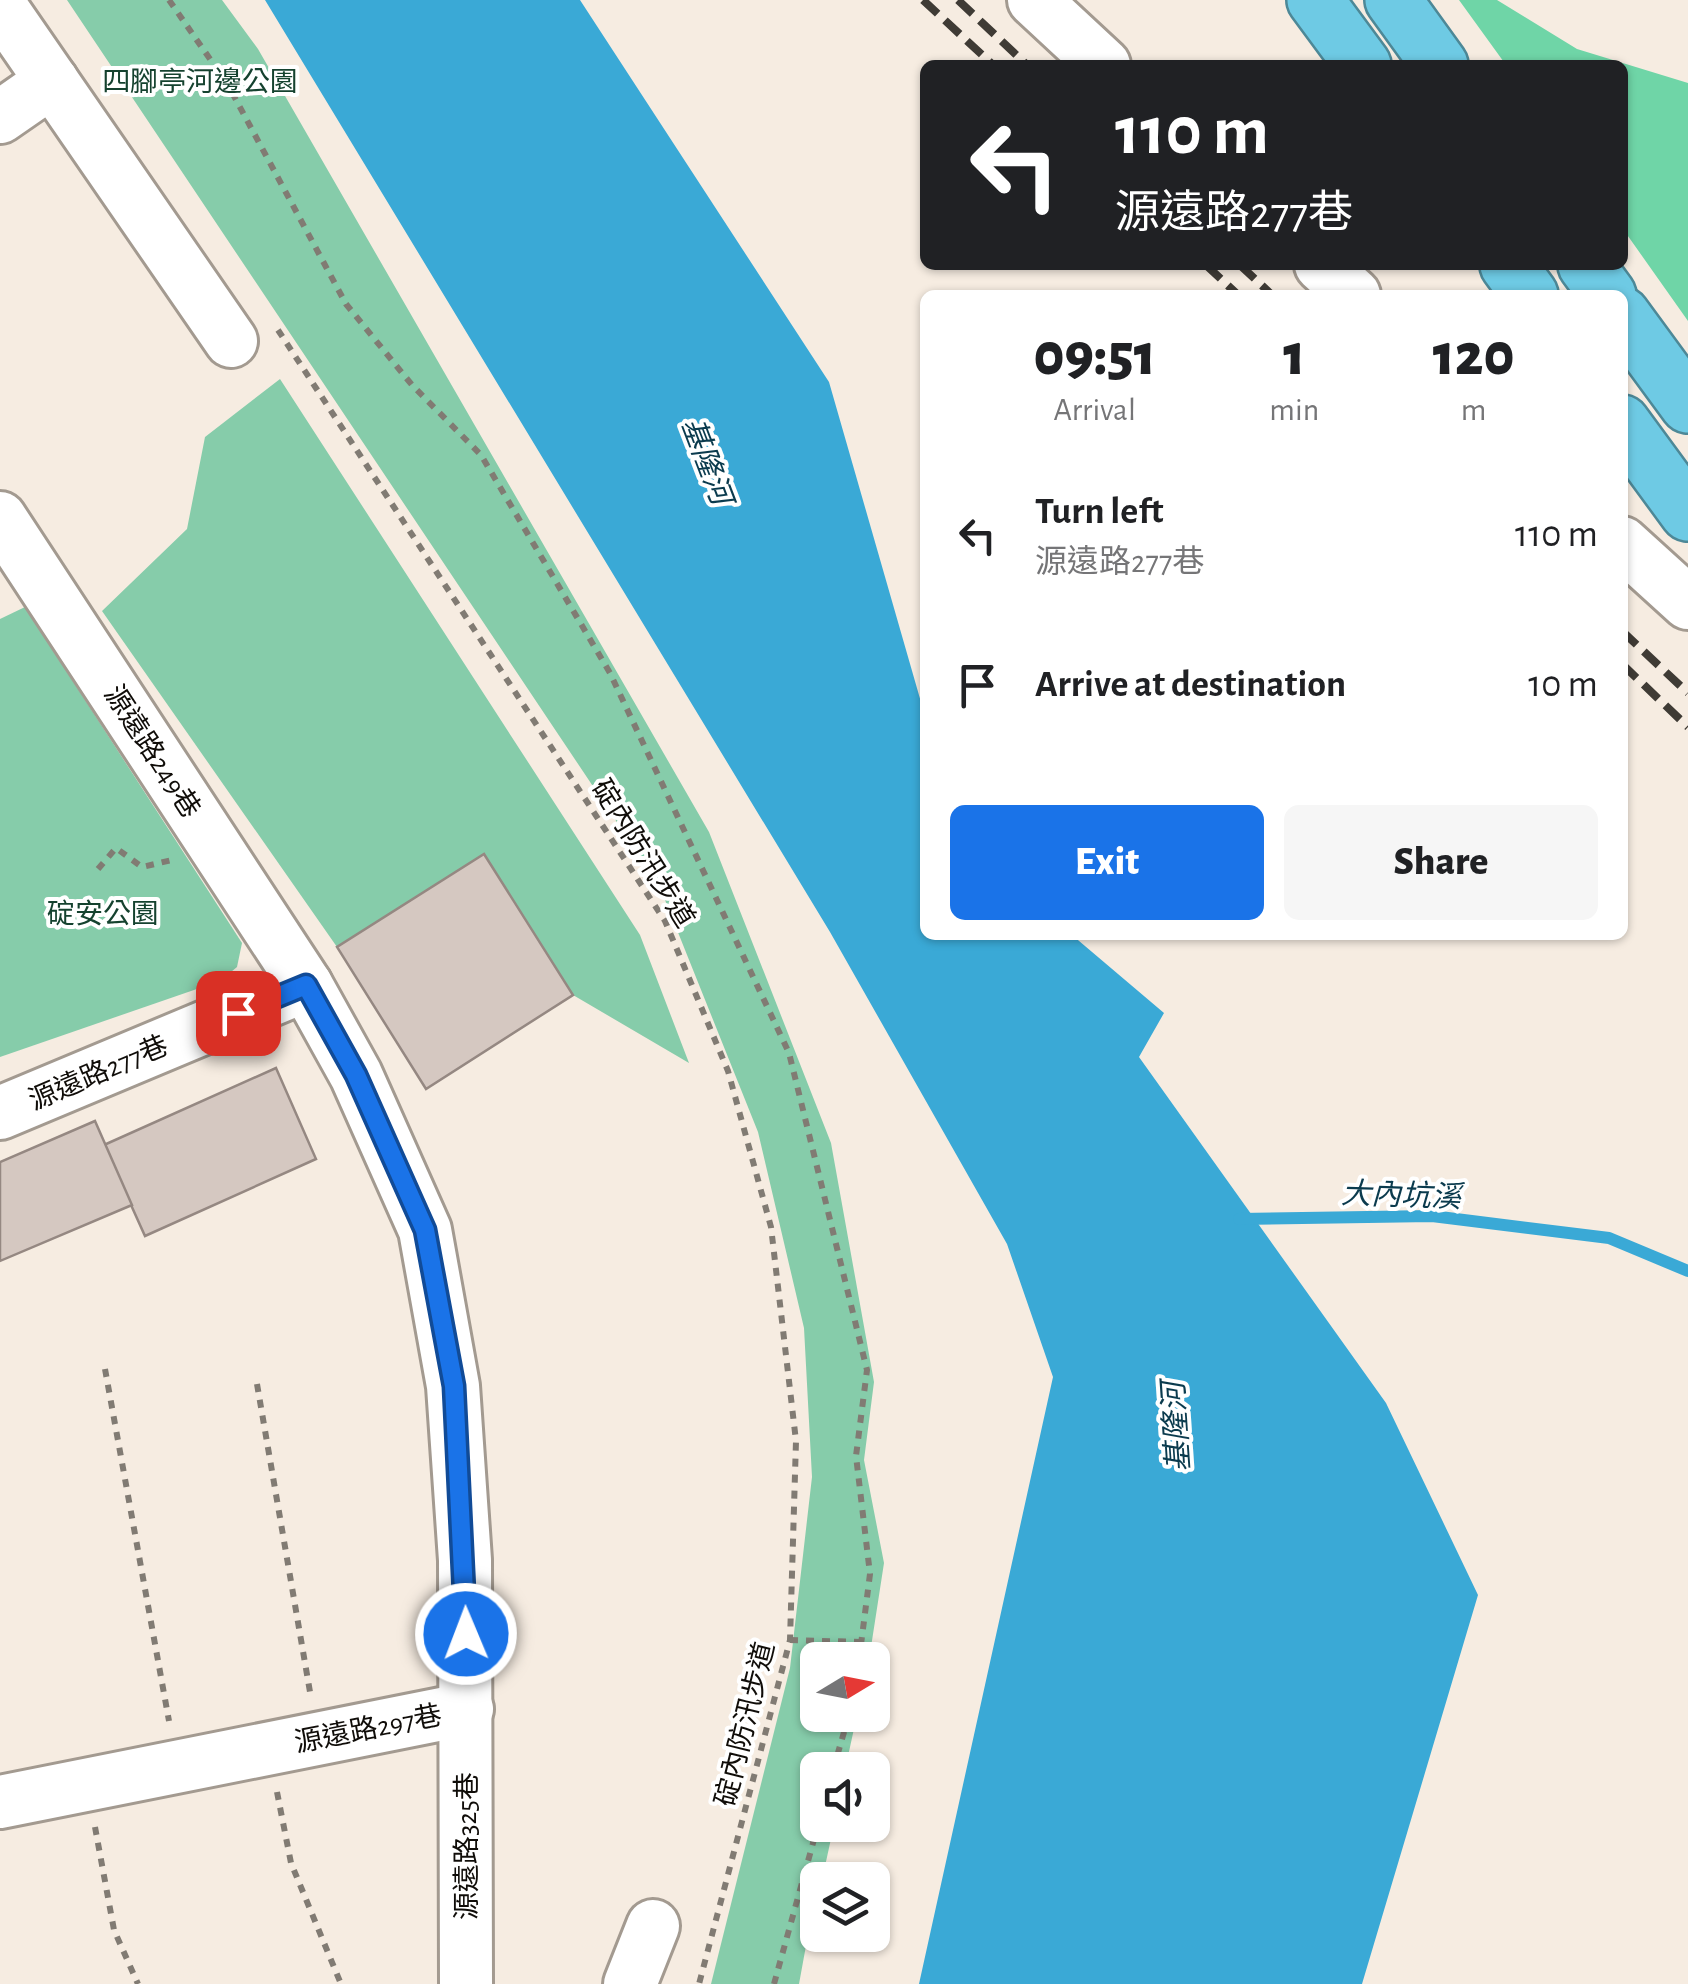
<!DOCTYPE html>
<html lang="en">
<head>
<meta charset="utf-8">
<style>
  body { margin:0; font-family:"Alegreya Sans","Noto Sans TC",sans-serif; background:#f6f6f6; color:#202124; height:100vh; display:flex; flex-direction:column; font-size:38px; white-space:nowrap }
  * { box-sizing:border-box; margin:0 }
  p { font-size:32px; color:#757577 }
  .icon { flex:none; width:55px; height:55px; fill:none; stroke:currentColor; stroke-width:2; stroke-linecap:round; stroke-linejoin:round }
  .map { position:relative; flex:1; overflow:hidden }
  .drawer { position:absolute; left:920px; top:290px; width:708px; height:650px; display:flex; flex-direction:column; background:#fff; border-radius:15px; box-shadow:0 2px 8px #0004 }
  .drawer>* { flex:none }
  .banner { position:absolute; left:920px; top:60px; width:708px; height:210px; border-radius:15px; box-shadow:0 2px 8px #0004; background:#202124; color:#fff; overflow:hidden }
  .needle { width:65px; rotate:80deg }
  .fabs { position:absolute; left:800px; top:1642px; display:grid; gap:20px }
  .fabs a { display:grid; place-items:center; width:90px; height:90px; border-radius:15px; background:#fff; box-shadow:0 2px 8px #0004; font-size:50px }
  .pin { position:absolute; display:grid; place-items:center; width:85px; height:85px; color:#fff; margin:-42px; border-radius:20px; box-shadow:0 5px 15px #0006 }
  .me { position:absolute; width:110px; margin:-55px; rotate:359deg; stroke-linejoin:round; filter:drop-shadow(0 0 8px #0008) }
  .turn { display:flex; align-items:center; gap:35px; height:210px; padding:0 30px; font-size:45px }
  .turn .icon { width:130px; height:130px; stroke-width:2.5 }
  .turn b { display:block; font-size:70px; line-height:85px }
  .eta { display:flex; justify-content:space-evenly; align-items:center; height:170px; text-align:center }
  .eta b { font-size:60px; font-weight:800; line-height:70px }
  .cta { display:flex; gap:20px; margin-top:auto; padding:20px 30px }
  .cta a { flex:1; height:115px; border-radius:15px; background:#1a73e8; color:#fff; font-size:40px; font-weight:800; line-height:115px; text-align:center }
  .cta a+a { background:#f6f6f6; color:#202124 }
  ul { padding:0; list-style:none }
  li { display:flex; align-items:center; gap:30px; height:150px; padding:0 30px }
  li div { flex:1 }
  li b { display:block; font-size:38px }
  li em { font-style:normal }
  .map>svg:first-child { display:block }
  .green { fill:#86ccaa }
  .forest { fill:#6fd5a7 }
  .water { fill:#3aa9d6 }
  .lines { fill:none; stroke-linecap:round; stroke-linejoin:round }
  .stream { stroke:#3aa9d6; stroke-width:12 }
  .building { fill:#d5c8c1; stroke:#958882; stroke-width:2.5 }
  .minor-casing { stroke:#a39a90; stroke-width:58 }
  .highway-casing { stroke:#4d8897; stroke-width:60 }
  .path { stroke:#817b73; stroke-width:6; stroke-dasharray:8 8; stroke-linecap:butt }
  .minor { stroke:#fff; stroke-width:52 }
  .highway { stroke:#6ecae4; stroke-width:55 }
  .rail { stroke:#3f3b35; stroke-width:8; stroke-dasharray:20 10; stroke-linecap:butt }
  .route-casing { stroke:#114b97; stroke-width:25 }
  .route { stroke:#1a73e8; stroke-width:18 }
  .labels { text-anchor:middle; stroke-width:8; stroke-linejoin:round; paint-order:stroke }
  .park-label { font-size:28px; fill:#15422f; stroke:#fff }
  .street-label { font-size:28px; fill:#100d09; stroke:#fff }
  .water-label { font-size:30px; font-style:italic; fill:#0b3b4e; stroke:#fff }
</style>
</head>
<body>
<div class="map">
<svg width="1688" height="1984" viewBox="0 0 1688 1984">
  <rect width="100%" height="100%" fill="#f6ece1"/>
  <!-- green -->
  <g class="green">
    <polygon points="67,0 222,0 258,49 709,832 831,1143 874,1382 864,1460 884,1563 869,1660 818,1660 818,1715 857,1715 845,1770 818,1770 818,1825 834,1825 822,1880 818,1880 799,1984 711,1984 790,1668 812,1477 804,1328 758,1132 659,885"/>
    <polygon points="280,379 640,935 689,1063 573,995 484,854 337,947 102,611 187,529 205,437"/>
    <polygon points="25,607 242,943 237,967 220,981 0,1057 0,619"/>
  </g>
  <!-- forest -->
  <polygon class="forest" points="1459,0 1497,0 1577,49 1688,83 1688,321 1623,229 1622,65 1506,65"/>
  <!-- water -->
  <polygon class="water" points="265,0 580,0 829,382 925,716 925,935 1072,935 1164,1013 1139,1057 1386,1403 1478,1595 1362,1984 919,1984 1053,1377 1007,1244 830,932"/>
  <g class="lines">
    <!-- stream -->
    <polyline class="stream" points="1239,1219 1432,1216 1609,1238 1688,1271"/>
  </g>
  <!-- building -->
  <g class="building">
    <polygon points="484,854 573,995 426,1089 337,947"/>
    <polygon points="276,1068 316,1159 145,1236 104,1145"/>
    <polygon points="95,1121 132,1205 0,1261 0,1162"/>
  </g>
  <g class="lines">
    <defs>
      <g id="minor">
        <polyline points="1034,0 1104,65"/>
        <polyline points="0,6 231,341"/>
        <polyline points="0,117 52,81"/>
        <polyline points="1321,265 1354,295"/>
        <polyline points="0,518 306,985 356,1075 425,1230 453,1386 465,1560 466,1984"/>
        <polyline points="1622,543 1688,603"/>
        <polyline points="0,1113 306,985"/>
        <polyline points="0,1802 467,1709"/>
        <polyline points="630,1984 653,1926"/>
      </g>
      <g id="highway">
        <polyline points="1315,0 1363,65"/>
        <polyline points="1393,0 1440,65"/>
        <polyline points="1508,265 1530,295"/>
        <polyline points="1586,265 1608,295"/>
        <polyline points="1622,315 1688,405"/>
        <polyline points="1622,423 1688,513"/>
      </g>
    </defs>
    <!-- minor casing -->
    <use href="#minor" class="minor-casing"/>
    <!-- highway casing -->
    <use href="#highway" class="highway-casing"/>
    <!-- path -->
    <g class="path">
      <polyline points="169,0 228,85 346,304 412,385 481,455 610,673 789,1053 867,1370 856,1456 870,1574 859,1660"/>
      <polyline points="278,330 665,921 728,1071 771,1227 796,1441 790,1640 699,1984"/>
      <polyline points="98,869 116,848 142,867 172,860"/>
      <polyline points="105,1369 169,1721"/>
      <polyline points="257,1384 310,1692"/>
      <polyline points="790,1640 861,1642"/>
      <polyline points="833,1770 849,1715"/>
      <polyline points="277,1792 291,1863 341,1984"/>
      <polyline points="95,1827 114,1930 138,1984"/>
      <polyline points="774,1984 818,1825"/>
    </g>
    <!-- minor -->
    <use href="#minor" class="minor"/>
    <!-- highway -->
    <use href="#highway" class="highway"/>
    <!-- rail -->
    <g class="rail">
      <polyline points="923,0 993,65"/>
      <polyline points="958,0 1027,65"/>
      <polyline points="1206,265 1238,295"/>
      <polyline points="1240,265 1272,295"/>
      <polyline points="1622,631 1688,693"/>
      <polyline points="1622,664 1688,727"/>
    </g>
  </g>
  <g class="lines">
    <defs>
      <polyline id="route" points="238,1013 306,985 356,1075 425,1230 454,1386 466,1634"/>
    </defs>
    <!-- route casing -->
    <use href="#route" class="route-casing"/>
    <!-- route -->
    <use href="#route" class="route"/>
  </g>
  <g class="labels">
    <!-- park labels -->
    <g class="park-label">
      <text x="200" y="91">四腳亭河邊公園</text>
      <text x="103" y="923">碇安公園</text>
    </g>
    <!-- street labels -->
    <g class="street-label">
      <text transform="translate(153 751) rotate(57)" y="10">源遠路249巷</text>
      <text transform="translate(644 853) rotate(58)" y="10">碇內防汛步道</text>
      <text transform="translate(98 1072) rotate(-23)" y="10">源遠路277巷</text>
      <text transform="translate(744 1724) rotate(-76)" y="10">碇內防汛步道</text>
      <text transform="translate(368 1728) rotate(-11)" y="10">源遠路297巷</text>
      <text transform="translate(466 1846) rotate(-90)" y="10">源遠路325巷</text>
    </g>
    <!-- water labels -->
    <g class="water-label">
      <text transform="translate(707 461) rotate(69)" y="10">基隆河</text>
      <text transform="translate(1401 1195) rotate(2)" y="10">大內坑溪</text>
      <text transform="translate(1176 1427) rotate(-94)" y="10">基隆河</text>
    </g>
  </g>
</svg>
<div class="fabs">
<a><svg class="needle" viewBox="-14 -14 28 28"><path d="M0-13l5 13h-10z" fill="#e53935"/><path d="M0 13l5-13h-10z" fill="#757577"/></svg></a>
<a><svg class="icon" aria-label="sound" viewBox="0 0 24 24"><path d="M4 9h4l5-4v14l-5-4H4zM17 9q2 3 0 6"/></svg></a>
<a><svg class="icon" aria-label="layers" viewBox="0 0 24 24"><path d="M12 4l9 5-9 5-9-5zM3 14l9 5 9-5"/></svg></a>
</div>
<div class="pin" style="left:238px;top:1013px;background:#d93025"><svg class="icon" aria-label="arrive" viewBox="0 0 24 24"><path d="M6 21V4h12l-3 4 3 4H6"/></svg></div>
<svg class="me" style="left:466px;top:1634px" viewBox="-20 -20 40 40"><circle r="17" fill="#1a73e8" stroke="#fff" stroke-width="3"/><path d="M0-11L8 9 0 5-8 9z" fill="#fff"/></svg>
<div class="banner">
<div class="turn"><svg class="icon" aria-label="left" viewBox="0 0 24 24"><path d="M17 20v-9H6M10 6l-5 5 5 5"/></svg><div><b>110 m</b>源遠路277巷</div></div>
</div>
<section class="drawer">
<div class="eta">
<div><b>09:51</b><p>Arrival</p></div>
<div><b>1</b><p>min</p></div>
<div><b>120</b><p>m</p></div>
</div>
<ul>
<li><svg class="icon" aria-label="left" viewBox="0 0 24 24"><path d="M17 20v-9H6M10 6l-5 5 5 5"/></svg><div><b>Turn left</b><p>源遠路277巷</p></div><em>110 m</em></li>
<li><svg class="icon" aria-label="arrive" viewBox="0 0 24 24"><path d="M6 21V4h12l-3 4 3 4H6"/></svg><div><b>Arrive at destination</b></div><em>10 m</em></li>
</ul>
<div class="cta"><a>Exit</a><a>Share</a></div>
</section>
</div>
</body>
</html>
